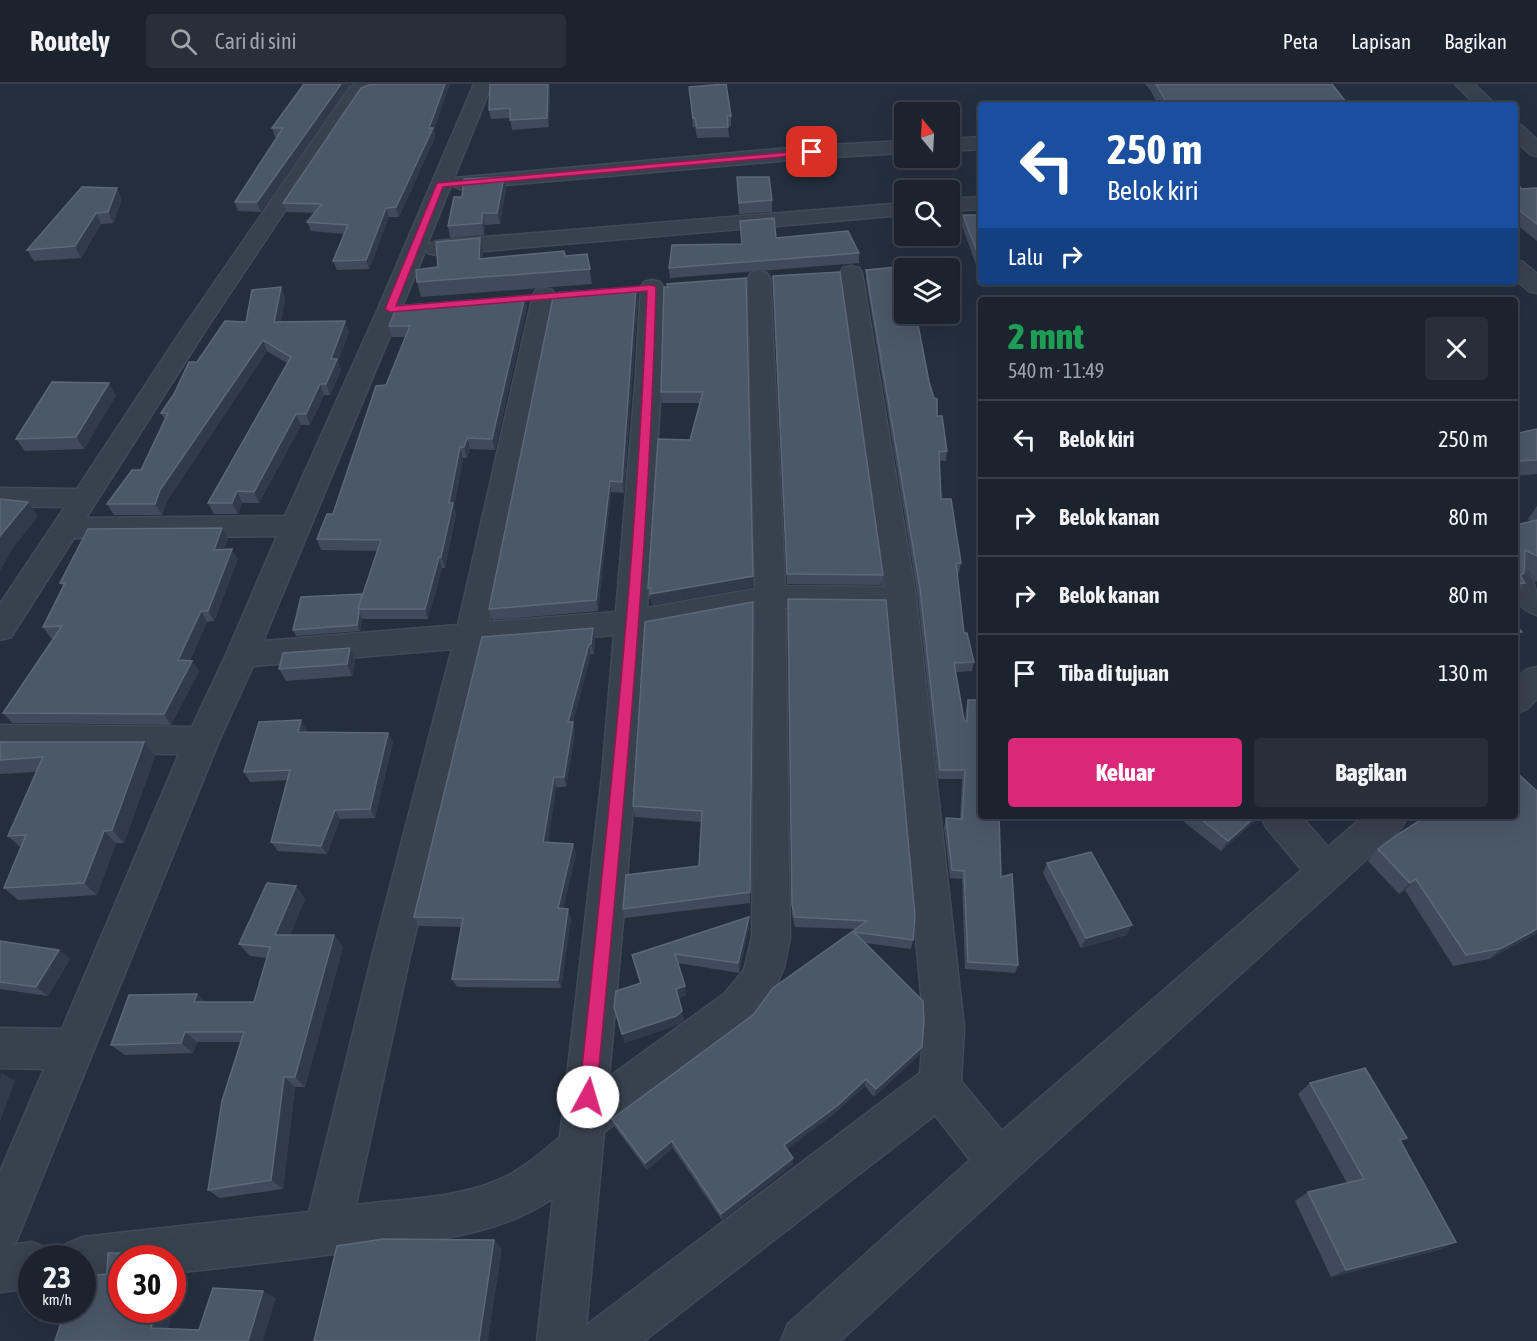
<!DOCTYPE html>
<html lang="id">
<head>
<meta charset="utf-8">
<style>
  body { margin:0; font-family:"Asap Condensed",sans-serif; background:#282f3a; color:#f1f3f6; height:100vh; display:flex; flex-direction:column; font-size:22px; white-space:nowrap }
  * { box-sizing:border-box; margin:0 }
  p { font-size:20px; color:#a0a4aa }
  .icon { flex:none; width:33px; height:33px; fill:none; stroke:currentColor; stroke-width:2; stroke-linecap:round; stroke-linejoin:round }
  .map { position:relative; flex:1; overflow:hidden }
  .details { position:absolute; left:978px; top:213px; width:540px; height:522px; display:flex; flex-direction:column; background:#1b232e; border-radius:6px; box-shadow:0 6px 24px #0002,0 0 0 2px #39404a }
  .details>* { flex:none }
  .guide { position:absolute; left:978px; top:18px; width:540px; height:183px; border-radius:6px; box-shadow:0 6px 24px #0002,0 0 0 2px #39404a; background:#1a4fa0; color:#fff; overflow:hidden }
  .needle { width:39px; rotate:342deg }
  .controls { position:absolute; left:894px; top:18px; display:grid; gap:12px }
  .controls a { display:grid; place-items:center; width:66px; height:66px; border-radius:6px; background:#1b232e; box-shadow:0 6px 24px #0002,0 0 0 2px #39404a; font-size:30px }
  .speed { position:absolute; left:18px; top:1161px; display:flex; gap:12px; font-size:30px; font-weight:700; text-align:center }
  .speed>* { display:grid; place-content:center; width:78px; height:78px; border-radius:50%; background:#1b232e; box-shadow:0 6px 24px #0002,0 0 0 2px #39404a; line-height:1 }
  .speed small { font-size:15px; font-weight:400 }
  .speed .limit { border:9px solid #d22; background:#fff; color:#111 }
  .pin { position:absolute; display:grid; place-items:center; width:51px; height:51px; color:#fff; margin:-26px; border-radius:12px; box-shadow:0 3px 9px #0006 }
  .me { position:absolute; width:66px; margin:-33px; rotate:6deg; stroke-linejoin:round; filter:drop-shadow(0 0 4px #0008) }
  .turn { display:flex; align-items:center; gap:21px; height:126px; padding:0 30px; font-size:27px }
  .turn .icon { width:78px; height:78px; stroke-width:2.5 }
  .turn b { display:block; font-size:42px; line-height:51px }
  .then { display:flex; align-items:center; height:57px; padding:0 30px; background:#0003; gap:12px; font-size:22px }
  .round { display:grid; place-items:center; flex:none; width:63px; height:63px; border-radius:6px; background:#282f3a }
  .head { display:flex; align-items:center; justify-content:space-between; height:102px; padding:0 30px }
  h1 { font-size:36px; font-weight:800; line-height:45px; color:#1e9e55 }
  .cta { display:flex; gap:12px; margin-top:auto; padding:12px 30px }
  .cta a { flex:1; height:69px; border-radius:6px; background:#db2777; color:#fff; font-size:24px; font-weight:800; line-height:69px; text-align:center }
  .cta a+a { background:#282f3a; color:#f1f3f6 }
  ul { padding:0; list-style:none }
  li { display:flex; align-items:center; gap:18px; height:78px; padding:0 30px; border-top:2px solid #39404a }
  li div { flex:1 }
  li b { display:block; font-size:22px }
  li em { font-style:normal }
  header { display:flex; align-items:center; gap:36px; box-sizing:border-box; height:84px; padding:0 30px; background:#1b232e; border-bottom:2px solid #39404a }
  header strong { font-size:28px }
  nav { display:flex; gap:33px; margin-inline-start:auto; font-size:21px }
  .search { width:420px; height:54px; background:#282f3a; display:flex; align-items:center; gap:15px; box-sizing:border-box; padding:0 21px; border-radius:6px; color:#a0a4aa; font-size:22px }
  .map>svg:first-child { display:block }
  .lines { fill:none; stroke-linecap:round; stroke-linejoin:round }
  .minor-casing { stroke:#414a57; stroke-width:3 }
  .minor { fill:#38414e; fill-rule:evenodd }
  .wall { fill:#3f4b5c }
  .shaded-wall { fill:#2f3b4b }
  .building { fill:#4b5868; stroke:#5c6777; stroke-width:1.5 }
  .route { fill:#db2777; stroke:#8e194d; stroke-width:1.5 }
</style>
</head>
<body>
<header>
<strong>Routely</strong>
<div class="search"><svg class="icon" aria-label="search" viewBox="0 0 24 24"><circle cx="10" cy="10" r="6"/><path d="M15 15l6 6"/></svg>Cari di sini</div>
<nav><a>Peta</a><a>Lapisan</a><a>Bagikan</a></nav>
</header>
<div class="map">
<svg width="1537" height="1257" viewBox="0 0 1537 1257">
  <rect width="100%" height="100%" fill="#242f3e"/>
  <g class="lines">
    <defs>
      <g id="minor">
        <path d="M357,0H421L418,4L412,5L371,7L362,11L205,247L86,434L285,432L378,225L474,0H492L454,94L812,62L904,57V69L812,74L460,105L451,101L427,161L436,157L904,119V131L436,171L428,169L426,165L263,557L458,541L533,211L536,206L544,204L552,206L555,211L489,538L616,528L635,303L641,203L644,198L652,196L660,198L663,203L661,303L647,524L755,505L748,194L751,189L759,187L767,189L770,194L785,502L884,503L840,189L843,184L851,182L859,184L862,189L916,514L964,944L961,997L1002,1047L1302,786L1266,743L1261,732H1301L1328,763L1364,732H1407L1402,743L1016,1094L840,1257H781L788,1240L970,1076L935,1031L644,1257H537L553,1114C500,1151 437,1155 376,1164C308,1174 241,1182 172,1189V1174H122V1195L82,1199V1174H59L66,1160L82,1153L309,1128L371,876L452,565L253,582L219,657L16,1158L10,1161L32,1158L48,1165L52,1174H32V1204L0,1208V1088L44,985L0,984V944L62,945L179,670L0,669V641L192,643L226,571L277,452L74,454L11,553L0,556V520L65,423L0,422V404L77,405L181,247L350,3ZM785,524L887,525L924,944L920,989L588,1240L586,1244L604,1048L752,938L766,921L775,905L784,883L790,853ZM755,527L752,853L744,886L724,910L609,993L636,692L645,547ZM614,551L602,692L560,1053C541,1069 520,1088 496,1097C453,1115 401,1115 356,1121L409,876L484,562Z"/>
        <polygon points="1455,0 1474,0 1496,21 1476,21"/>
        <polygon points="1515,40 1522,42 1537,56 1537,72 1530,70 1515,56"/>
        <polygon points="981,53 981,65 950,67 950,55"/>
        <polygon points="981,113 981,125 950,127 950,115"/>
        <polygon points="1515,176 1523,178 1537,190 1537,209 1529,207 1515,195"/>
        <path d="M1515,482C1537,490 1537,508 1537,531C1511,523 1515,505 1515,482Z"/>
        <polygon points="1537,583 1537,615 1527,625 1515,629 1515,596 1526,586"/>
      </g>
    </defs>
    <!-- minor casing -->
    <use href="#minor" class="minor-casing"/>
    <!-- minor -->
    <use href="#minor" class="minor"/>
  </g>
  <!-- wall -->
  <g class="wall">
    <polygon points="304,0 351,0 349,1 261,128 238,127 235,118 277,53 275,53 272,44"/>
    <polygon points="550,0 549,43 512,46 510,34 491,35 489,26"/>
    <polygon points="1145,0 1332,0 1346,18 1345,21 1158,21 1151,7"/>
    <polygon points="689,3 731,32 731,42 728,42 729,53 697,54 695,43 693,43"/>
    <polygon points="434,46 435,53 399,133 389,133 369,185 337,186 333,177 344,150 311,147 307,138 315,129 287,128 283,119"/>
    <polygon points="504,93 506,104 500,140 485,141 484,151 450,154 448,142 462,113"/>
    <polygon points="737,93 772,116 772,128 739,130"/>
    <polygon points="1515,102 1521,105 1537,104 1537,157 1515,139"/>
    <polygon points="122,115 113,139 101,140 81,174 34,177 27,166"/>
    <polygon points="963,131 981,131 981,181 976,181 962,142"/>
    <polygon points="480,154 483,169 483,174 565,172 587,170 592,200 421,213 417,198"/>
    <polygon points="776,154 859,169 859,179 670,194 669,184 741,160"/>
    <polygon points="866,186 929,298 937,332 947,367 946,377 939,377 941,415 961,479 959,489 957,489 964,549 974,578 972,587 956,588 964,636 965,637 966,625 968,616 1018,881 1015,889 965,885 962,795 950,794 944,743 946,734 960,735 962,695 938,695 918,514 866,196"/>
    <polygon points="773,192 883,491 881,501 787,500"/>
    <polygon points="746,194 753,503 652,521 651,515 650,515 648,504 700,319 662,319 661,308"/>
    <polygon points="281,203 285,214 281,238 349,248 338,277 341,286 330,311 324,311 310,341 301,341 259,419 242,419 238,430 214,430 208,419 287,279 267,267 167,417 162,431 114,431 107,420 141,386 165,336 161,329 197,278 246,238"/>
    <polygon points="636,203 638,214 624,409 611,408 598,527 492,536 489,525"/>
    <polygon points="527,222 495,366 470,365 467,374 463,374 454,423 456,430 445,484 442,484 428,535 363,535 362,534 360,547 296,552 293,546 362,510 378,467 321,466 317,455 333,430 406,253 392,253 389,242"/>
    <polygon points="116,311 84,365 25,367 16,355"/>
    <polygon points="1515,345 1519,349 1537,345 1537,390 1515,392"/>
    <polygon points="1537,422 1537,497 1535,498 1529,488 1524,485 1524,489 1521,493 1525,499 1515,513 1515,441 1531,438 1528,435"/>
    <polygon points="228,455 224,465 238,475 214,537 207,538 190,576 192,577 199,587 171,641 12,639 3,629 54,554 51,554 43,543 63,502 60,499"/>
    <polygon points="753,518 750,819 625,834 623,825 699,782 702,738 635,733 633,722"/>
    <polygon points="787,526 913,856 911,865 865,859 922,963 919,971 874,1013 865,1002 835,1029 787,1065 793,1080 722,1136 673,1064 647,1086 615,1043 612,1035 753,931 855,845 795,843 792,831"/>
    <polygon points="482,553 595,555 594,570 591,570 573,638 575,649 566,703 556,703 548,758 573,760 576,770 563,825 571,834 561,904 457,903 452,895 462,843 419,842 414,833"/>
    <polygon points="355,576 352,592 286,597 279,585"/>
    <polygon points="307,646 306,649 393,658 375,734 340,735 327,770 278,767 271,758 288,696 250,698 244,688"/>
    <polygon points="0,658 144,658 155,672 124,759 116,759 97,811 18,816 4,804 21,764 8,752 36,688 0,690"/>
    <polygon points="1187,732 1259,732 1255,737 1221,767 1184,738"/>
    <polygon points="1378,765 1537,849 1489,875 1453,882 1405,806 1399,810 1368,777"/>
    <polygon points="1047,779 1132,841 1126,851 1081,864 1043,789"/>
    <polygon points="296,802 305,815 290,851 334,851 343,863 305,1003 295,1003 283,1105 220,1114 208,1106 241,958 197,958 193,969 125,971 111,961 197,910 205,918 254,918 267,874 250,872 239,860"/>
    <polygon points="749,833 749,843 739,889 678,879 686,911 678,914 684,936 677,941 624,959 640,900 632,871"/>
    <polygon points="0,857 70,875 48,912 0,905"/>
    <polygon points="1310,999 1401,1058 1456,1158 1439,1166 1331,1193 1295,1117 1308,1108 1347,1099 1298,1010"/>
  </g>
  <!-- shaded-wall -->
  <g class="shaded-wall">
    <polygon points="341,0 351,0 349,1 261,128 257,118"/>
    <polygon points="445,0 450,0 434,46 435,53 399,133 396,123 429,44"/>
    <polygon points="548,0 550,0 549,43 547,34"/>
    <polygon points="504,93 506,104 500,140 497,129"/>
    <polygon points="117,104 122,115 113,139 108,128"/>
    <polygon points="386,124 389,133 369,185 366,176"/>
    <polygon points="96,129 101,140 81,174 75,162"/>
    <polygon points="482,129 485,141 484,151 482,139"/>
    <polygon points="480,154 483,169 482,190 479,175"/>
    <polygon points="281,203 285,214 279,249 274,238"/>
    <polygon points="636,203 638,214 624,409 622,398"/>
    <polygon points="525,212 527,222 495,366 492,355"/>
    <polygon points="345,237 349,248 338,277 341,286 330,311 326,300 331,275"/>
    <polygon points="263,256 267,267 167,417 162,431 155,420 160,406"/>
    <polygon points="109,299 116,311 84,365 76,353"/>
    <polygon points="320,300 324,311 310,341 306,330"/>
    <polygon points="296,330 301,341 259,419 254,408"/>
    <polygon points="467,354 470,365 467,374 464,363"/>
    <polygon points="460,363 463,374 454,423 456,430 445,484 441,473 449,419"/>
    <polygon points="610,397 611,408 598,527 596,516"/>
    <polygon points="237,407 242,419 238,430 232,419"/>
    <polygon points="28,418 38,432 11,467 0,487 0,452"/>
    <polygon points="222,444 228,455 219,476 214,466"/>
    <polygon points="232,465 238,475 214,537 208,527"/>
    <polygon points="439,473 442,484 428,535 425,525"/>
    <polygon points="753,492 753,503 652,521 650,510"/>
    <polygon points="201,527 207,538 185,586 178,576"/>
    <polygon points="359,528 362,534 360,547 357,541"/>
    <polygon points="593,544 595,555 594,570 591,560"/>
    <polygon points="1522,548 1515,556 1515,549"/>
    <polygon points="589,560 591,570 573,638 575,649 566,703 564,693 568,638"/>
    <polygon points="350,564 355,576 352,592 347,580"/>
    <polygon points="192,577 199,587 171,641 164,630"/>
    <polygon points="301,636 307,646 303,658 298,648"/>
    <polygon points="388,649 393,658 375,734 370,725"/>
    <polygon points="144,658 155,672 124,759 112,746"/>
    <polygon points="554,693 556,703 547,768 543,758"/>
    <polygon points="335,726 340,735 327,770 321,762"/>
    <polygon points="1256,732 1259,732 1255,737 1221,767 1228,757"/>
    <polygon points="104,747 116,759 97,811 84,799"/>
    <polygon points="573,760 576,770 561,834 558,824"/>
    <polygon points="1416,795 1405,806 1399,810 1410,799"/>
    <polygon points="296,802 305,815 285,863 275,851"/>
    <polygon points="568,825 571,834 561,904 558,896"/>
    <polygon points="749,833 749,843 739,889 738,879"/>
    <polygon points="1132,841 1126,851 1081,864 1086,854"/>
    <polygon points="1537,845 1537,849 1489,875 1502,864"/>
    <polygon points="334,851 343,863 305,1003 295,993"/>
    <polygon points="59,866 70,875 48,912 36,903"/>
    <polygon points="685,902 686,911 677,915 676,905"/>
    <polygon points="197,910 208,921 194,918"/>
    <polygon points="682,927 684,936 677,941 624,959 622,950"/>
    <polygon points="185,948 197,958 193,969 181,959"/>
    <polygon points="922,963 919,971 874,1013 876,1005"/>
    <polygon points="2,989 15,997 0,1037 0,994"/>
    <polygon points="284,993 295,1003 283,1105 271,1096"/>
    <polygon points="866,995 865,1002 835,1029 783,1068 784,1061"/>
    <polygon points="672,1057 673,1064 647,1086 645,1079"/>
    <polygon points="793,1074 793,1080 722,1136 721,1130"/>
    <polygon points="494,1156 502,1165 488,1257 479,1257"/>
    <polygon points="1456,1158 1439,1166 1331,1193 1346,1186"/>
    <polygon points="155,1169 166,1174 155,1174"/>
    <polygon points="172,1186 182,1190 167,1249 151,1244 156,1226 172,1226"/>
    <polygon points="263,1207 276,1214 263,1257 248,1257"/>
  </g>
  <!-- building -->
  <g class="building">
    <polygon points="304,0 341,0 257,118 235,118 283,44 272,44"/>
    <polygon points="379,0 445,0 429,44 433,44 396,123 386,124 366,176 333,177 348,141 307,138 322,120 283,119 361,4 369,1"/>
    <polygon points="490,0 548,0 547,34 510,36 510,24 489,26"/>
    <polygon points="726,0 731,32 727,32 728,43 697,44 695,34 693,34 689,3"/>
    <polygon points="1156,0 1332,0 1346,18 1274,21 1168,21"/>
    <polygon points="504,93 497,129 482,129 482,139 448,142 454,113 462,113 464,95"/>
    <polygon points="737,93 769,93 772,116 739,119"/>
    <polygon points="1519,101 1521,105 1537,104 1537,140 1519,126 1515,126 1515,102"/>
    <polygon points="82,103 117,104 108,128 96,129 75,162 27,166"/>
    <polygon points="963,131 981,131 981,170 978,170"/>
    <polygon points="774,134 776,154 848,147 859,169 669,184 672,161 742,160 740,137"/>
    <polygon points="480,154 479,175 564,167 565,172 587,170 590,185 417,198 416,186 438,183 436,158"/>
    <polygon points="907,182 908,184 904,184 904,230 916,230 929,298 934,314 937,315 937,332 942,332 947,367 939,368 941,415 951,415 961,479 956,479 964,549 967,549 974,578 954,579 964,636 967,638 968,616 981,616 981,732 999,732 1001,793 1012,790 1018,881 968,878 964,787 952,786 946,734 962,735 965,686 940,686 920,504 866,186"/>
    <polygon points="840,188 883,491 787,490 773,192"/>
    <polygon points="746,194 753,492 650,510 651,504 648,504 658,355 690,356 703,308 661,308 664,203 668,203 667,200"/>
    <polygon points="281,203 274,238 345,237 331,275 337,275 326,300 320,300 306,330 296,330 254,408 237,407 232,419 208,419 291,273 263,256 160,406 155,420 107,420 132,386 141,386 168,329 161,329 174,310 189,278 197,278 225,237 246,238 252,206"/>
    <polygon points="636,203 622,398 610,397 596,516 489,525 554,209"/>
    <polygon points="525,212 492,355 467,354 464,363 460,363 449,419 453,419 441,473 439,473 425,525 358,525 381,456 317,455 327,430 333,430 376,302 386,301 410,242 389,242 397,222"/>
    <polygon points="52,298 109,299 76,353 16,355"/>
    <polygon points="1515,345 1519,349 1537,345 1537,376 1515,377"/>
    <polygon points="0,415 28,418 0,452"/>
    <polygon points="1537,436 1537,472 1525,466 1524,489 1520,491 1525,499 1515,500 1515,441"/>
    <polygon points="222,444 214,466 232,465 208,527 201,527 178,576 192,577 164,630 3,629 62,542 43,543 65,499 60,499 88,445"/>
    <polygon points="362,510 358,525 359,528 357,541 293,546 301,513"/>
    <polygon points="788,515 886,516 915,832 913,856 854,848 923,917 924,936 922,963 876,1005 866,995 837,1022 784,1061 793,1074 721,1130 672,1057 645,1079 612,1035 753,931 773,904 867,837 795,833 792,821"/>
    <polygon points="753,518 750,808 623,825 626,791 699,782 702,727 633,722 645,538"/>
    <polygon points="1515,540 1522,548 1515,549"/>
    <polygon points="593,544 591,560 589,560 568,638 573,638 564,693 554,693 543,758 573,760 558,824 568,825 558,896 452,895 463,834 414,833 482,553"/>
    <polygon points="350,564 347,580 279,585 283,569"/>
    <polygon points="301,636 298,648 388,649 370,725 335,726 321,762 271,758 290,686 244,688 259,638"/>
    <polygon points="0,658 144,658 112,746 104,747 84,799 4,804 26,751 8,752 43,673 0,676"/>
    <polygon points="1515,687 1537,707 1537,845 1502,864 1466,871 1416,795 1410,799 1378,765 1398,750 1427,732 1515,732"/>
    <polygon points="1197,732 1256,732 1228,757"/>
    <polygon points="1091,768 1132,841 1086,854 1047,779"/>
    <polygon points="267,799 296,802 275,851 334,851 295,993 284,993 271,1096 208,1106 222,1017 244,948 185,948 181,959 111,961 129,911 197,910 194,918 254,918 270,863 239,860"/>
    <polygon points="749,833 738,879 675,870 685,902 676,905 682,927 676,932 622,950 614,923 616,907 641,899 632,871"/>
    <polygon points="0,857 59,866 36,903 0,898"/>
    <polygon points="1365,984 1407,1054 1400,1056 1456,1158 1346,1186 1308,1108 1364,1095 1310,999"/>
    <polygon points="383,1155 494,1156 479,1257 314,1257 337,1162"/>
    <polygon points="108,1169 155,1169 155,1174 122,1174 122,1226 156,1226 151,1244 199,1246 213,1204 263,1207 248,1257 55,1257 65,1226 82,1226 82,1193 107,1190"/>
  </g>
  <!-- route -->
  <path class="route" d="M812,66L816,68L815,70L443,103L396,222L652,201L656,203C649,474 622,744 596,1013L594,1019L588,1022L581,1019L579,1013C607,745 637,476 647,207L390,228L385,225L437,99Z"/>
</svg>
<div class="controls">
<a><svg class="needle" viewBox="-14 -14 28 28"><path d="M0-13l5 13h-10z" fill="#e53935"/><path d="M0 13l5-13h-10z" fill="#a0a4aa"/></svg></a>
<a><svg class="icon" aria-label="search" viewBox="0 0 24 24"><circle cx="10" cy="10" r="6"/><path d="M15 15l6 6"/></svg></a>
<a><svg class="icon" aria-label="layers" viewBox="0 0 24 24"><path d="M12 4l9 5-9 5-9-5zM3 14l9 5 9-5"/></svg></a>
</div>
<div class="speed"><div>23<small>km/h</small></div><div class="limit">30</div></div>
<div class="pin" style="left:812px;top:68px;background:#d93025"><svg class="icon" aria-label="arrive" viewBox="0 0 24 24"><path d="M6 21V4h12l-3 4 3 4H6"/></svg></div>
<svg class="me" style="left:588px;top:1013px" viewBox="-20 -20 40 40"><circle r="19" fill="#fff"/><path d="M0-13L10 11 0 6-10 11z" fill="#db2777"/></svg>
<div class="guide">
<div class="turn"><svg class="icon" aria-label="left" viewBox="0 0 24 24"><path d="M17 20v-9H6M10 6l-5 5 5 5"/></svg><div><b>250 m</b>Belok kiri</div></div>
<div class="then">Lalu<svg class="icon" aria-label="right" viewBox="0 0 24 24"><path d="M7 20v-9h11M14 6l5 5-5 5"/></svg></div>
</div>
<section class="details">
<div class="head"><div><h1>2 mnt</h1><p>540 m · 11:49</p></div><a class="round"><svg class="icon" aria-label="close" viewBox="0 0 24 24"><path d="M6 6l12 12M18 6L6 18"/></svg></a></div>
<ul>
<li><svg class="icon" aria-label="left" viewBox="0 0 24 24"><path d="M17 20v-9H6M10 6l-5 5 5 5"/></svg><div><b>Belok kiri</b></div><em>250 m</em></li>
<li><svg class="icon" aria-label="right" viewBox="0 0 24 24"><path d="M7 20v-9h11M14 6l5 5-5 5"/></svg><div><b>Belok kanan</b></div><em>80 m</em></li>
<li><svg class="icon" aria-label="right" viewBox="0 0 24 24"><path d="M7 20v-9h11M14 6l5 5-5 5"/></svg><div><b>Belok kanan</b></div><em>80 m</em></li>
<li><svg class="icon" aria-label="arrive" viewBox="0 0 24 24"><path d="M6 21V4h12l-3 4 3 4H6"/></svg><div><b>Tiba di tujuan</b></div><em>130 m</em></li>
</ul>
<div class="cta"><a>Keluar</a><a>Bagikan</a></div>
</section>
</div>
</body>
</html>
